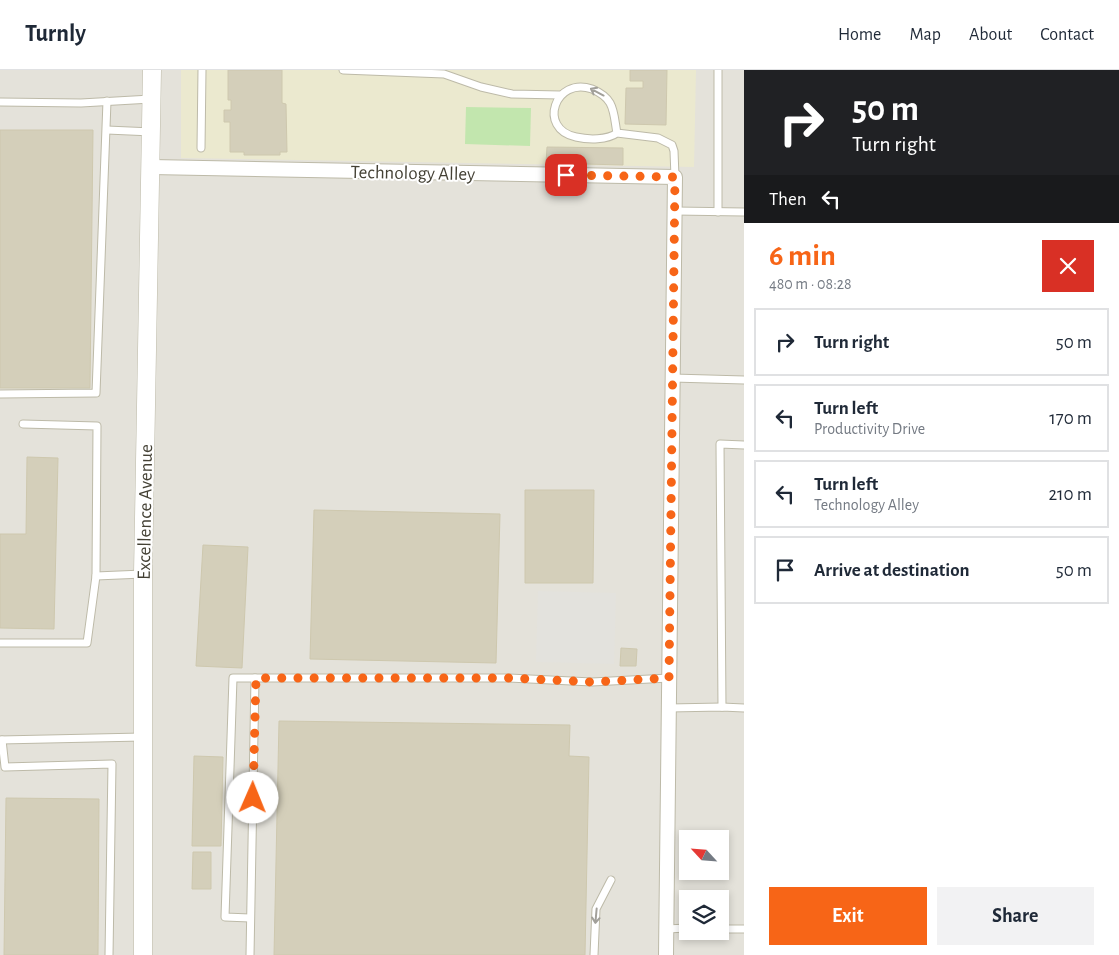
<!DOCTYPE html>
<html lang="en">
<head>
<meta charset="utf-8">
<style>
  body { margin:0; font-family:"Alegreya Sans",sans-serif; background:#f2f2f3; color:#1f2937; height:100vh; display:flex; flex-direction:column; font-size:19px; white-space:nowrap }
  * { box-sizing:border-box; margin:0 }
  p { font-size:16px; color:#747a83 }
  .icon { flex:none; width:28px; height:28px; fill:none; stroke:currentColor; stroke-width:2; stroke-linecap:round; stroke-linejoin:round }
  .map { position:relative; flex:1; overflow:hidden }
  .details { display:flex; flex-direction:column; background:#fff; width:375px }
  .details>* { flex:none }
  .top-card { background:#202124; color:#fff; overflow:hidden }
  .needle { width:32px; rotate:296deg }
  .tools { position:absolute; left:679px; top:760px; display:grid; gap:10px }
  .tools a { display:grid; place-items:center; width:50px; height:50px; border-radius:0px; background:#fff; box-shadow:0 2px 8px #0003; font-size:25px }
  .pin { position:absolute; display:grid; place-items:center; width:42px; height:42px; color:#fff; margin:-21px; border-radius:10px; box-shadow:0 2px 8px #0006 }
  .me { position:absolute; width:55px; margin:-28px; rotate:1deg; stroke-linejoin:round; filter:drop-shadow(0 0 4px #0008) }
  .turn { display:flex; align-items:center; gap:18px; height:105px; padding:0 25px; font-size:22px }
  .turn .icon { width:65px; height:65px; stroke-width:2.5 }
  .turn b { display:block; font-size:35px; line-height:42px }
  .then { display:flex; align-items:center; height:48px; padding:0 25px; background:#0003; gap:10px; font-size:19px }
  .round { display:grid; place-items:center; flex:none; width:52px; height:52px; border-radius:0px; background:#f2f2f3 }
  .head { display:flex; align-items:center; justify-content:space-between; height:85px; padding:0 25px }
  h1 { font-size:30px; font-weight:700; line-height:38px; color:#f76517 }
  .action { display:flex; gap:10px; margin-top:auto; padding:10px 25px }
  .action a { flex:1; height:58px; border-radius:0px; background:#f76517; color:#fff; font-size:20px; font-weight:700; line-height:58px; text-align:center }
  .action a+a { background:#f2f2f3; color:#1f2937 }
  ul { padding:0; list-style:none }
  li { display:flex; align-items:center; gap:15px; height:68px; margin:0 10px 8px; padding:0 15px; border:2px solid #e0e1e3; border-radius:0px }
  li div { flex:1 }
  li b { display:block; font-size:19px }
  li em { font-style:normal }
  header { display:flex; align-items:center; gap:30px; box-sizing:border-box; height:70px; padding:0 25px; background:#fff; border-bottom:1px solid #e0e1e3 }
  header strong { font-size:24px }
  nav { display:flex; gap:28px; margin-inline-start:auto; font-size:18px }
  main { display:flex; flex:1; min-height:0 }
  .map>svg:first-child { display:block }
  .industrial { fill:#e4e2da; fill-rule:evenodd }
  .education { fill:#ebe9cf }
  .green { fill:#c2e6ae }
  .parking { fill:#e3e2dd }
  .building { fill:#d4cfba; stroke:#cec8ae }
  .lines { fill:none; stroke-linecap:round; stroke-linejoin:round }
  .service-casing { stroke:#bdbaa8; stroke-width:9 }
  .minor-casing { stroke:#bdbaa8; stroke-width:16 }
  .tertiary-casing { stroke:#bdbaa8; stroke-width:19 }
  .service { stroke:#fff; stroke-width:7 }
  .minor { stroke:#fff; stroke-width:14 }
  .tertiary { stroke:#fff; stroke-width:18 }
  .oneway { stroke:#a2a09a }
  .route { stroke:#f76517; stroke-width:9; stroke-dasharray:0 16.2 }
  .labels { text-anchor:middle; stroke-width:4; stroke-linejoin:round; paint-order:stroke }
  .street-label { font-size:19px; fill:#444135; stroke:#fff }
</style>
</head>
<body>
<header>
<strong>Turnly</strong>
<nav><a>Home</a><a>Map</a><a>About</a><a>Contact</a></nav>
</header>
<main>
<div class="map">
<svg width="744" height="885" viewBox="0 0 744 885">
  <rect width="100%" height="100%" fill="#f2f1e5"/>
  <!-- industrial -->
  <path class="industrial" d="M0,0H744V885H0ZM688,769H720V801H688ZM688,829H720V861H688Z"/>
  <!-- education -->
  <polygon class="education" points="181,0 696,0 694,97 181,88"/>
  <!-- green -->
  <polygon class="green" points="466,37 531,38 530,76 465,74"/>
  <!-- parking -->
  <polygon class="parking" points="538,521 616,523 614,594 536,592"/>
  <!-- building -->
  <g class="building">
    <polygon points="228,0 282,0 282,33 286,34 287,82 280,82 280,85 244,85 244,82 230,82 230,52 224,52 224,40 231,40 231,30 228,30"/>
    <polygon points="630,0 667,0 666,55 625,54 626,18 643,18 643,11 630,11"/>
    <polygon points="0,60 93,60 90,318 0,318"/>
    <polygon points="547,77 623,78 623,95 546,93"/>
    <polygon points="27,387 58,388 54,559 0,558 0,464 26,464"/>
    <polygon points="525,420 594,420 593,513 525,513"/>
    <polygon points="314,440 500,444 496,593 310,589"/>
    <polygon points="203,475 248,477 242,598 196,596"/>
    <polygon points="621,578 637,579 636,596 620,596"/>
    <polygon points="279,651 570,655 569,686 589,687 585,885 274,885"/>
    <polygon points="194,686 223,687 221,776 192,776"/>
    <polygon points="6,728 99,729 98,885 4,885"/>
    <polygon points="193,782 211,782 211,819 192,819"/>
  </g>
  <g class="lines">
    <defs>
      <g id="service">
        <polyline points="343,0 444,4 481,17 512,24 560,25"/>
        <polyline points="718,0 718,142"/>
        <polyline points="0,32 81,33 151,29"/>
        <polyline points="107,60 152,62"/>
        <path d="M617,63C615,54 615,42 610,33C606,26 599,22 592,19C555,6 537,59 576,67C589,70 607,70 617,63L658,68L672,75L674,81L675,107"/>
        <polyline points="201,78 202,0"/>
        <polyline points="675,141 744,142"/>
        <polyline points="673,308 744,310"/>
        <polyline points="0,324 96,323 107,31"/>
        <polyline points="96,506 143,504"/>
        <polyline points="0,573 87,573 96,506 97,356 23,354"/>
        <polyline points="722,637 720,374 744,375"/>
        <polyline points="669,638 722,637 744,638"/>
        <polyline points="0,670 142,667"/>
        <polyline points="2,670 5,697 112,694 109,885"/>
        <polyline points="250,848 225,847 233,608 509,608 592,612 669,608"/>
        <polyline points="666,859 688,858"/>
        <polyline points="720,859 744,859"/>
        <polyline points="250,885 255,608"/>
        <polyline points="594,885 596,839 611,810"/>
      </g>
      <polyline id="minor" points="151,97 675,107 666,885"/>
      <polyline id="tertiary" points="143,885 143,504 152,0"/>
    </defs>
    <!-- service casing -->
    <use href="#service" class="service-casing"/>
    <!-- minor casing -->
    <use href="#minor" class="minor-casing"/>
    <!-- tertiary casing -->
    <use href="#tertiary" class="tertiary-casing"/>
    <!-- service -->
    <use href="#service" class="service"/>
    <!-- minor -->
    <use href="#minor" class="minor"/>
    <!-- tertiary -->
    <use href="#tertiary" class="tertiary"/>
  </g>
  <!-- one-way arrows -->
  <defs><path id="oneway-shaft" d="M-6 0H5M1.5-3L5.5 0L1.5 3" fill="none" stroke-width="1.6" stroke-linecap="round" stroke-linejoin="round" transform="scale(1.25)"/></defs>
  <g class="oneway">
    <use href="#oneway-shaft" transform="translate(597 22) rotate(-152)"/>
    <use href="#oneway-shaft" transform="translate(596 846) rotate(95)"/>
  </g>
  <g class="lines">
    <!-- route -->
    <polyline class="route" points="253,728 256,608 508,608 592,612 669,608 675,107 566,105"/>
  </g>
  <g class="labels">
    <!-- street labels -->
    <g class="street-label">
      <text transform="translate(413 102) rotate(1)" y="7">Technology Alley</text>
      <text transform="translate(144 442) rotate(-89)" y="7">Excellence Avenue</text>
    </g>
  </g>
</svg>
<div class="tools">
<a><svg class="needle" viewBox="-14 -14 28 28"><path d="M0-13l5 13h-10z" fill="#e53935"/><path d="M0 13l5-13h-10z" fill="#747a83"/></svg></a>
<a><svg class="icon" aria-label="layers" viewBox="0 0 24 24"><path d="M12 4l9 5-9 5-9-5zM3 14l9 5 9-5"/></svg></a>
</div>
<div class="pin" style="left:566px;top:105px;background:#d93025"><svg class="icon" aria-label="arrive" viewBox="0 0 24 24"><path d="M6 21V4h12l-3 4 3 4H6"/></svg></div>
<svg class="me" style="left:253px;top:728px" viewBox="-20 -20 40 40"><circle r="19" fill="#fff"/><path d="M0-13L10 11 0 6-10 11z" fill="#f76517"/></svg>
</div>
<section class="details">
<div class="top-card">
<div class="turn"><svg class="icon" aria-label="right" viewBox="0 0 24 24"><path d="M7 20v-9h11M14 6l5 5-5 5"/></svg><div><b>50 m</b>Turn right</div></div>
<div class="then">Then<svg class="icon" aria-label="left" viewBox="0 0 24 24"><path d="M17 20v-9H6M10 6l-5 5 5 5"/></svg></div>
</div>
<div class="head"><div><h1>6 min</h1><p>480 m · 08:28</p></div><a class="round" style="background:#d93025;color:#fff"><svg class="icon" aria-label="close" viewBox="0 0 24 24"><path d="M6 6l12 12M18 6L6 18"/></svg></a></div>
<ul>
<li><svg class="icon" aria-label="right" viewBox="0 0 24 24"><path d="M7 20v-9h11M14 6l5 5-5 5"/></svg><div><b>Turn right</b></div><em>50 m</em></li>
<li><svg class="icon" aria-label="left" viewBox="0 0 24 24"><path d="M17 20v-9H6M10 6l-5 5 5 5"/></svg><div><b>Turn left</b><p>Productivity Drive</p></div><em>170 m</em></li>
<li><svg class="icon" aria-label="left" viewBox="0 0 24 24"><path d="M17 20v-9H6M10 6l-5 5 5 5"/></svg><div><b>Turn left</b><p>Technology Alley</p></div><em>210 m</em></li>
<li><svg class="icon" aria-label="arrive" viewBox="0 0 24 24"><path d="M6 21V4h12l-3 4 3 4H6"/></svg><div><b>Arrive at destination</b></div><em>50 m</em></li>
</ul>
<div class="action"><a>Exit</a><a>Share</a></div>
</section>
</main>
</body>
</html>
